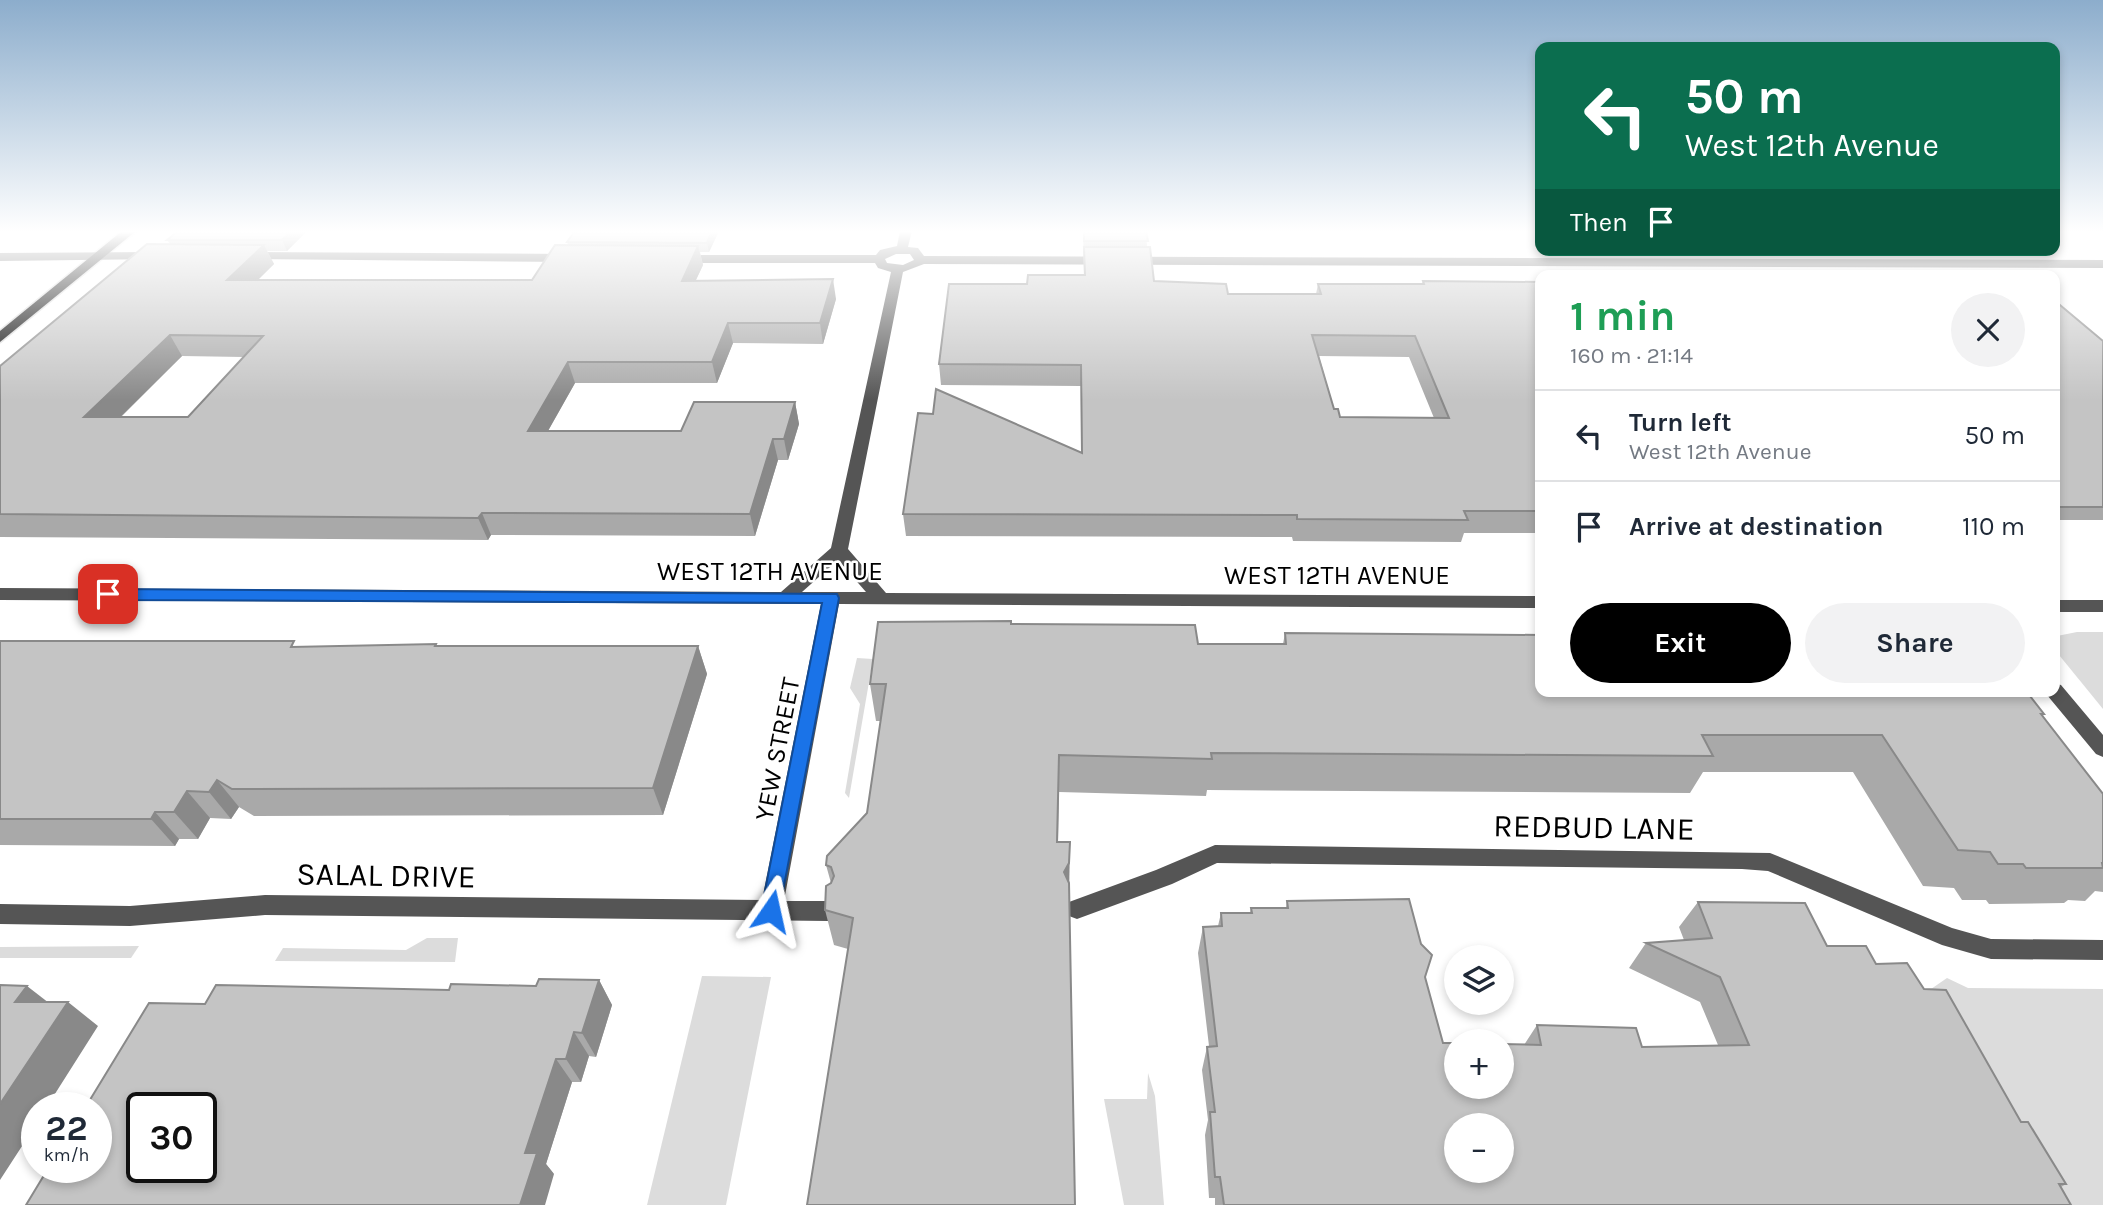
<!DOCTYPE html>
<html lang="en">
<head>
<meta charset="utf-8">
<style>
  body { margin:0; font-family:Karla,sans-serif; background:#f2f2f3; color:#1f2937; height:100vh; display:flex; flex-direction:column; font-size:26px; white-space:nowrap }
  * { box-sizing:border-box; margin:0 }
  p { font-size:23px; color:#747a83 }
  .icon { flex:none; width:38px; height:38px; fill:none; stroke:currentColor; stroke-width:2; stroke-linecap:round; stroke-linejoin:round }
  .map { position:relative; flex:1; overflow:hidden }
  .panel { position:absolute; left:1535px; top:270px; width:525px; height:427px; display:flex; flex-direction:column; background:#fff; border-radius:14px; box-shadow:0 4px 10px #0003 }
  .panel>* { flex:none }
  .hud { position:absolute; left:1535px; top:42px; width:525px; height:214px; border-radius:14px; box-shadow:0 4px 10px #0003; background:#0b6e4f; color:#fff; overflow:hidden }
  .buttons { position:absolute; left:1444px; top:945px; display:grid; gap:14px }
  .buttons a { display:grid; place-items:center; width:70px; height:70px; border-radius:50%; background:#fff; box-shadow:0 4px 10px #0003; font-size:35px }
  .speed { position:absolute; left:21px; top:1092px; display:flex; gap:14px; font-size:35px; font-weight:700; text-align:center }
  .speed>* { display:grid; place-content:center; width:91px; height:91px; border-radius:50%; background:#fff; box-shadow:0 4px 10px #0003; line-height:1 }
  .speed small { font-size:18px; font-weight:400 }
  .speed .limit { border:4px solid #111; border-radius:10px; background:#fff; color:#111 }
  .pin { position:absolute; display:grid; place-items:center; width:60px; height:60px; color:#fff; margin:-30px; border-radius:14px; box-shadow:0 4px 10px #0006 }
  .me { position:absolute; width:77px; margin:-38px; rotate:11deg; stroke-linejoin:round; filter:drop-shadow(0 0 5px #0008) }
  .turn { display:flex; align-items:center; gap:24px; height:147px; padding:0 35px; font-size:32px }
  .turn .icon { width:91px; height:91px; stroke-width:2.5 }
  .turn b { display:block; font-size:49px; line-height:60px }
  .then { display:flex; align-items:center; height:66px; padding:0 35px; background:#0003; gap:14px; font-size:26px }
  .round { display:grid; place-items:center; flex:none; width:74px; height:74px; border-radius:37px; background:#f2f2f3 }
  .overview { display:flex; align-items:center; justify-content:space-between; height:119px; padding:0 35px }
  h1 { font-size:42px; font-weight:700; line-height:52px; color:#1e9e55 }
  .cta { display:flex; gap:14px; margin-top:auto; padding:14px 35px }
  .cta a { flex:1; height:80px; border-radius:42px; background:#000; color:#fff; font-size:28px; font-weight:700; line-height:80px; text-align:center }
  .cta a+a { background:#f2f2f3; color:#1f2937 }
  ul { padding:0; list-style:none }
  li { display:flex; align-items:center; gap:21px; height:91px; padding:0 35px; border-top:2px solid #e0e1e3 }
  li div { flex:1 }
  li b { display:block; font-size:26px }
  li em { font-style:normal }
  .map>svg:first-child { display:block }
  .green { fill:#dcdcdc }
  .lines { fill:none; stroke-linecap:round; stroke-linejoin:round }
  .major-casing { stroke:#dbdbdb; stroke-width:3 }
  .minor { fill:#555; fill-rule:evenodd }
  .major { fill:#000; fill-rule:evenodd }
  .wall { fill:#a9a9a9; fill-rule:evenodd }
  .shaded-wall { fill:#898989 }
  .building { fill:#c4c4c4; stroke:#898989; stroke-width:2; fill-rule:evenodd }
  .route { fill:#1a73e8; stroke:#114b97; stroke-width:2 }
  .labels { text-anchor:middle; stroke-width:5; stroke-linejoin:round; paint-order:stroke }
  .street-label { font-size:26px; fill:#000; stroke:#fff }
  .near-street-label { font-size:32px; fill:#000; stroke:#fff }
</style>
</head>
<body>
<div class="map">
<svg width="2103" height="1205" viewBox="0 0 2103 1205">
  <rect width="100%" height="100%" fill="#fff"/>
  <!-- green -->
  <g class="green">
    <polygon points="2077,632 2103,632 2103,709 2055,650 2057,636"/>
    <polygon points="857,658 873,659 849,798 845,793 860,704 850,688"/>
    <polygon points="427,938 458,938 455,962 275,961 283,948 406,950"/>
    <polygon points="139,946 131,958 0,958 0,947"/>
    <polygon points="702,976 771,977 726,1205 647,1205"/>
    <polygon points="1947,978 1968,988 2103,989 2103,1205 2058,1205 1931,989"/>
    <polygon points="1148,1073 1155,1096 1164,1205 1124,1205 1104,1099 1147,1099"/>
  </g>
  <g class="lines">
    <defs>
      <polygon id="major" points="122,231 136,231 0,342 0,331"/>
    </defs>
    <!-- major casing -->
    <use href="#major" class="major-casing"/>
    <!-- minor -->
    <g class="minor">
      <path d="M900,231H912L908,247L918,248L924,256L2103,260V268L924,264L903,272L848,549L886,593L1540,596V608L839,604L784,901H829L837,904L840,911L837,918L829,921L265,915L130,926L0,924V904L130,906L265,895L762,900L821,604L0,600V588L781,592L831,548L891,272L878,268L875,263H679L673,259L679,255H876L880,250L897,246ZM896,254H910L914,260L903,265L887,263L885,259ZM838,560L866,592H802Z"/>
      <polygon points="154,252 160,256 158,259 0,261 0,253"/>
      <polygon points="249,252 571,254 577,258 571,262 245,259 243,256"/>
      <rect x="2054" y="600" width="49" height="12"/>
      <polygon points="2054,683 2061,685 2103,735 2103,757 2096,754 2047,695 2045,691 2054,691"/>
      <polygon points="1215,845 1770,853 1952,928 1991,939 2103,940 2103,960 1991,959 1942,945 1768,871 1742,869 1217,863 1172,884 1077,919 1069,916 1066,909 1069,902 1156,870"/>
    </g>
    <!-- major -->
    <use href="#major" class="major"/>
  </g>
  <!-- wall -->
  <g class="wall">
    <polygon points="0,231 57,231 0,232"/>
    <path d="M178,231H307L287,251H267L274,264L258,280H532L568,245L567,242L719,231L709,252H700L703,265L696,280L836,299L823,344L733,343L717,383H575L548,431H681L795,402L799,424L788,460H778L755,536L491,535L488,540L0,537V366L170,244L167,240ZM182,356L244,357L188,417H121Z"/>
    <path d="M1083,231H1146L1147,247L1154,281L1228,294H1316L1318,284H1422L1423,281L1540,282V533H1464L1461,542L1293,541L1292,537L906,536L903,514L1082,453L1081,386L941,385L939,364L1027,284L1084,275ZM1319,356L1409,357L1434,418L1340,417L1334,409Z"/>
    <polygon points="2054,300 2103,341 2103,520 2054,520"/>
    <polygon points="1012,624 1198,644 1283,644 1285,633 1540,691 2044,714 2043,716 2103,794 2103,892 2095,891 2085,901 2068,900 2064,903 1989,904 1986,900 1962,900 1954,888 1923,886 1853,772 1703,772 1690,793 1207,790 1206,796 1059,792 1058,842 848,949 834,945 825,910 831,883 826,865 867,813 881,721 876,721 870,684"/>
    <polygon points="0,641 298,647 436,644 437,646 698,646 707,674 663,815 254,816 239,807 231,819 210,818 198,839 179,839 175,846 0,845"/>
    <polygon points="1287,901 1425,977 1443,1043 1524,1045 1537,1025 1642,1047 1718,1045 1700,1002 1629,968 1646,943 1684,940 1679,927 1698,902 1827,946 1876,964 1924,989 2066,1184 2061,1187 2071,1205 1215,1205 1215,1198 1209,1198 1205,1135 1208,1120 1202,1070 1207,1047 1209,1046 1198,953 1203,927 1218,926 1221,913 1250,913 1251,908 1286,908"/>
    <polygon points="599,980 612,1005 596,1057 589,1056 581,1082 572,1082 546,1164 554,1174 205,1004 536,986"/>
  </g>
  <!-- shaded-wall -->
  <g class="shaded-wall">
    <polygon points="291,231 307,231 287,251 282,240"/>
    <polygon points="712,231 719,231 709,252 707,243"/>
    <polygon points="264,245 274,264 237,300 227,280"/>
    <polygon points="698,246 703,265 686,301 682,281"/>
    <polygon points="833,279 836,299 823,344 820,323"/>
    <polygon points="728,323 733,343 717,383 712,362"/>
    <polygon points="170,335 182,356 99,438 84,417"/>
    <polygon points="568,362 575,383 536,452 528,431"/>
    <polygon points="795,402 799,424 788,460 784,439"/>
    <polygon points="773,439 778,460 755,536 750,514"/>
    <polygon points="482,513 491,535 488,540 478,518"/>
    <polygon points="698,646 707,674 663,815 653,788"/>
    <polygon points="217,780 239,807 231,819 209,792"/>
    <polygon points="187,791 210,818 198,839 174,812"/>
    <polygon points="155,812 179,839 175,846 151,819"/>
    <polygon points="1070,842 1069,899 1064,872"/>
    <polygon points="599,980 612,1005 596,1057 582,1033"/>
    <polygon points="27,986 58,1010 15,1002"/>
    <polygon points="68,1002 98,1026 46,1108 37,1108 37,1123 0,1180 0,1104"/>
    <polygon points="574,1032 589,1056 581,1082 566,1059"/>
    <polygon points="556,1059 572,1082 546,1164 554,1174 545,1205 520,1205 525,1153"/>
  </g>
  <!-- building -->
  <g class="building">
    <polygon points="178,231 291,231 282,240 167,240"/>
    <polygon points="575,231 712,231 707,243 567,242"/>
    <polygon points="1084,231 1146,231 1148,241 1084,241"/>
    <path d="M147,244L264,245L227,280H532L555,245L698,246L682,281L833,279L820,323H728L712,362H568L528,431H681L694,402H795L784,439H773L750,514L482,513L478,518L0,514V366ZM170,335L263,336L188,417H84Z"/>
    <path d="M1084,247H1150L1154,281L1226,284L1228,294H1321L1318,284H1424L1423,281L1540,282V511H1464L1468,520L1297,519V515L903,514L918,413L933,414L936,389L1082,453L1081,365L939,364L949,284H1027L1028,275H1085ZM1312,335L1415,336L1449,418L1340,417L1338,409H1334Z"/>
    <polygon points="2054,300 2103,341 2103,507 2054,507"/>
    <polygon points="1011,621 1011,624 1195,625 1198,644 1286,644 1285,633 1540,635 1540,691 2026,691 2044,714 2041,714 2103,794 2103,863 2102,863 2103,868 2026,868 2023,864 1998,864 1990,852 1958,850 1882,735 1702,735 1713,756 1211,753 1212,759 1059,755 1057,842 1070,842 1069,863 1064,872 1069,883 1075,1205 807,1205 853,918 825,910 826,886 831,883 834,876 831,867 826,865 827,856 867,813 886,684 870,684 878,622"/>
    <polygon points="0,641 294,641 291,647 436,644 435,646 698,646 653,788 232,789 217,780 209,792 187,791 174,812 155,812 151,819 0,819"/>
    <path d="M1409,899L1421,944L1432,955L1425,977L1443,1043H1456V1087H1502V1044L1541,1045L1537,1025L1636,1028L1642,1047L1749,1045L1720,977L1646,943L1712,938L1698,902L1805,903L1827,946H1866L1876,964L1907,963L1924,989L1946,990L2021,1122H2028L2066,1184H2059L2071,1205H1224L1220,1177H1215L1210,1112H1215L1207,1047L1217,1046L1203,927L1222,926L1221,913H1252L1251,908H1288L1287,901ZM1456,1125H1502V1171H1456Z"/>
    <path d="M539,979L599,980L582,1033L574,1032L566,1059H556L525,1153H537L520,1205H26L49,1167H96V1108H85L149,1003L205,1004L216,985L449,990L451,984L536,986ZM142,1108H201V1167H142Z"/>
    <polygon points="0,985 27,986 15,1002 68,1002 0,1104"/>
  </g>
  <!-- sky -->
  <linearGradient id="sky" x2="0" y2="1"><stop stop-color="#8cadcc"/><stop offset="0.58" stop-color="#fff"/><stop offset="1" stop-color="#fff" stop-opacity="0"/></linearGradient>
  <rect width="2103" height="400" fill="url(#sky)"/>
  <!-- route -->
  <polygon class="route" points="108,589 837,594 839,598 778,917 771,920 764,917 761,911 822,603 108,600 100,594"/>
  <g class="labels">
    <!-- street labels -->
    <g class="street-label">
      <text x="770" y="580">WEST 12TH AVENUE</text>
      <text x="1337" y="584">WEST 12TH AVENUE</text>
      <text transform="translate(777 749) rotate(-79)" y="9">YEW STREET</text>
    </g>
    <!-- near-street labels -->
    <g class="near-street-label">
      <text transform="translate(1594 827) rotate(1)" y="11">REDBUD LANE</text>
      <text transform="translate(386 875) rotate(1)" y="11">SALAL DRIVE</text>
    </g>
  </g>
</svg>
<div class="buttons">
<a><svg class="icon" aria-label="layers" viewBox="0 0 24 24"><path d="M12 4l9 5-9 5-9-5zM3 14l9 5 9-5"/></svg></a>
<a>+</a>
<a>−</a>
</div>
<div class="speed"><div>22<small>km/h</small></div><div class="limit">30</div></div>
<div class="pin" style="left:108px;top:594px;background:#d93025"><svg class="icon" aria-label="arrive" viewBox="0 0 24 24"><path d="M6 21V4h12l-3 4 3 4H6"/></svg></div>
<svg class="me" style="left:771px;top:911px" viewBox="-20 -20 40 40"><path d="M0-17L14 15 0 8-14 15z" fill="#1a73e8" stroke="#fff" stroke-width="4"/></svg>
<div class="hud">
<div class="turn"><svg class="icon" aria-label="left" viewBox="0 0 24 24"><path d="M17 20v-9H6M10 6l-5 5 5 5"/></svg><div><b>50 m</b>West 12th Avenue</div></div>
<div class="then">Then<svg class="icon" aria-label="arrive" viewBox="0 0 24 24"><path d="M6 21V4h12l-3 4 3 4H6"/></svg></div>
</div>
<section class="panel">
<div class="overview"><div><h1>1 min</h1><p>160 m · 21:14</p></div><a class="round"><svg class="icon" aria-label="close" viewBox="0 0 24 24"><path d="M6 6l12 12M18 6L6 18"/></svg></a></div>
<ul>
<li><svg class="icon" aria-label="left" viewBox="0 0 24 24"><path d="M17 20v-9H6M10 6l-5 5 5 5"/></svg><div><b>Turn left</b><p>West 12th Avenue</p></div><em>50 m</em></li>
<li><svg class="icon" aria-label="arrive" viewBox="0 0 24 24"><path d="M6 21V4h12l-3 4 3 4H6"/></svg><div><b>Arrive at destination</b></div><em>110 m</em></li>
</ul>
<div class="cta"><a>Exit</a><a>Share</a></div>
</section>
</div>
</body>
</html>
